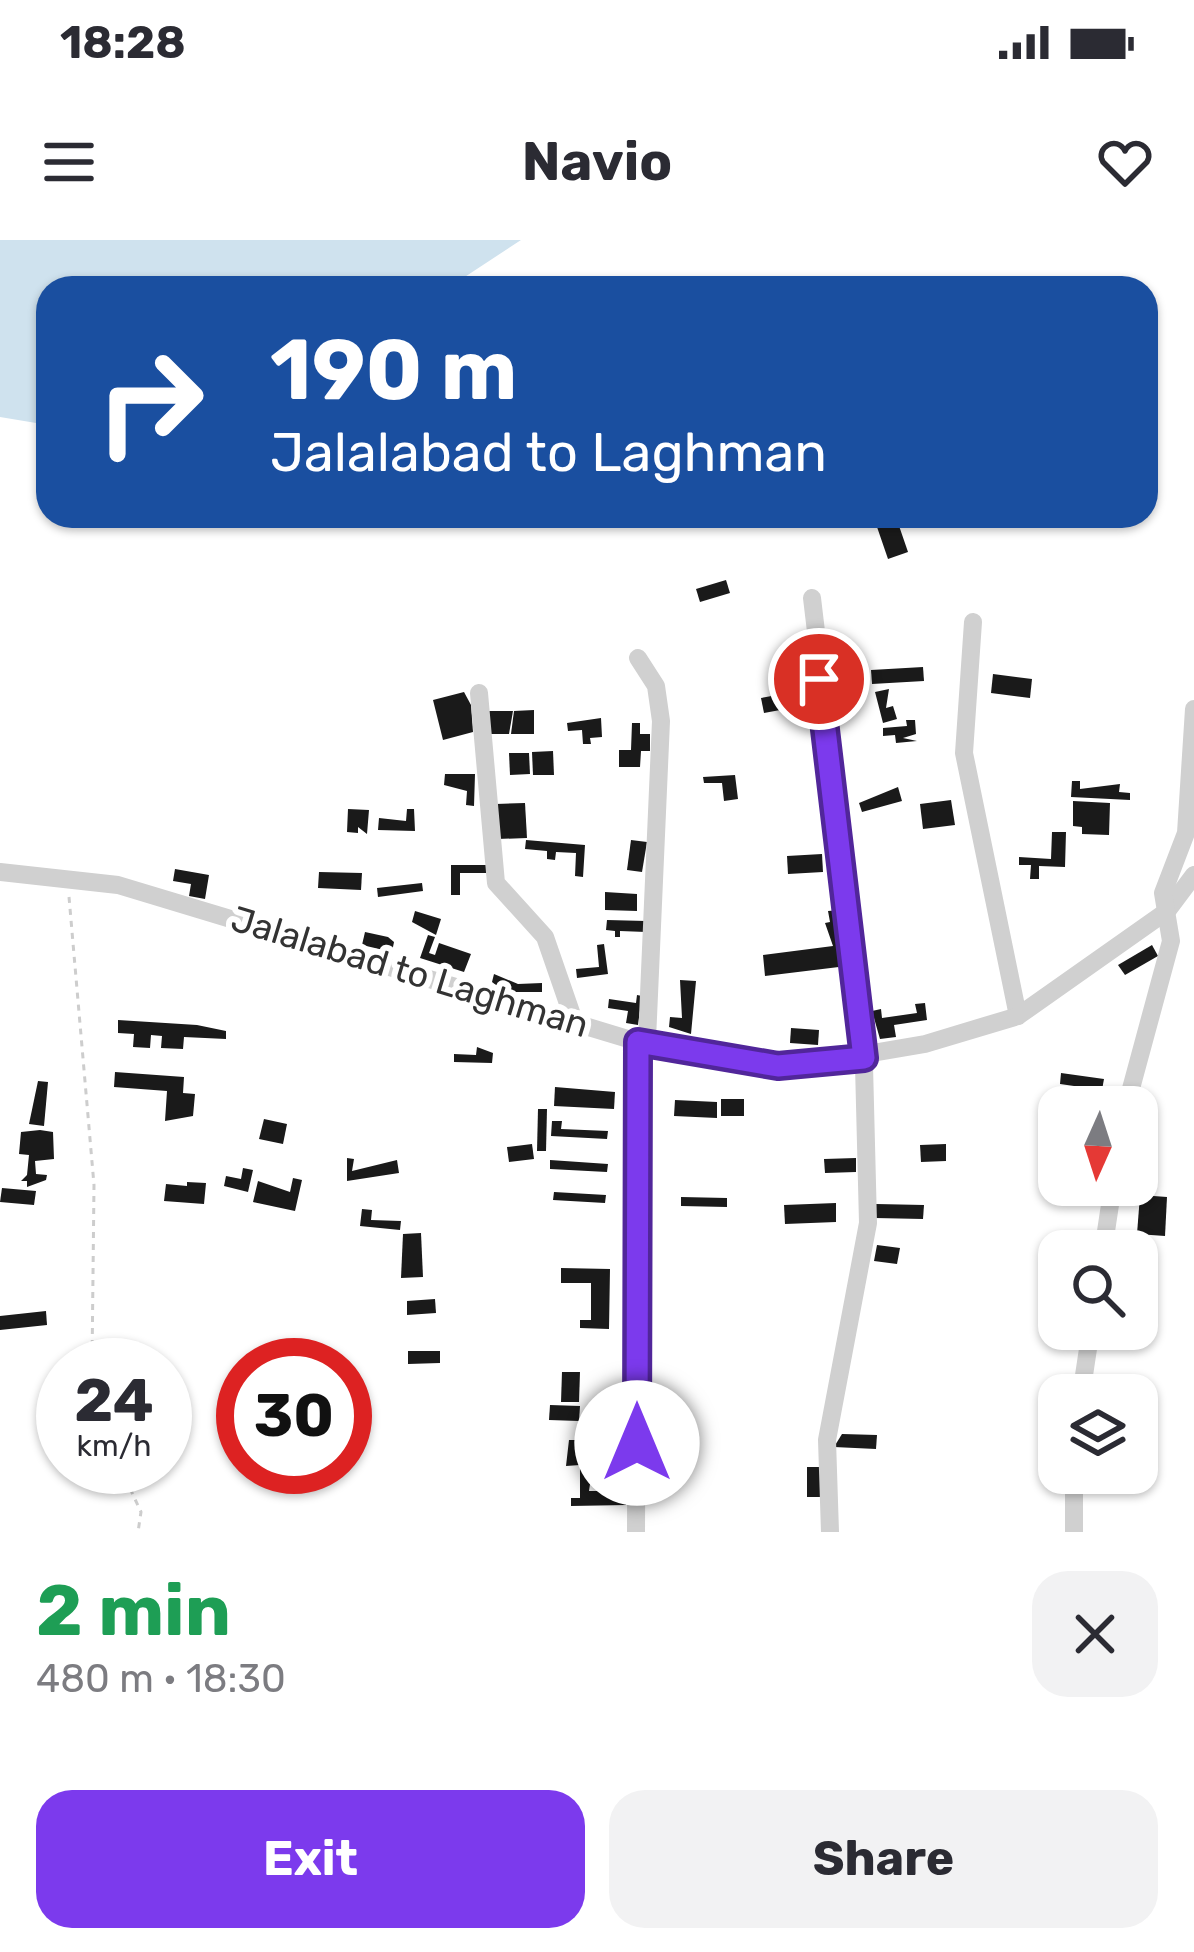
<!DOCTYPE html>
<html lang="en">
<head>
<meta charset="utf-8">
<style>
  body { margin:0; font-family:Rubik,sans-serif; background:#f2f2f3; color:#2b2b33; height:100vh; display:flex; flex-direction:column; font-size:45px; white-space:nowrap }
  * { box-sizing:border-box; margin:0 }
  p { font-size:39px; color:#7c7c81 }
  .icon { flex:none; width:66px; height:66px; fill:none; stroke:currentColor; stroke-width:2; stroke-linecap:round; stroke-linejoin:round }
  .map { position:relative; height:1292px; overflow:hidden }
  .sheet { display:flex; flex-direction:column; background:#fff; flex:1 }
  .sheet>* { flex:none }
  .guide { position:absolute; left:36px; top:36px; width:1122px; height:252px; border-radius:36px; box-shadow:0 3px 9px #0004; background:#1a4fa0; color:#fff; overflow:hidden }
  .needle { width:78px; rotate:183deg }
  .controls { position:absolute; left:1038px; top:846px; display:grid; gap:24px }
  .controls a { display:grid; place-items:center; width:120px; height:120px; border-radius:24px; background:#fff; box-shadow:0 3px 9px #0004; font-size:60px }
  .speed { position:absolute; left:36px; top:1098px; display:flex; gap:24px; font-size:60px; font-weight:700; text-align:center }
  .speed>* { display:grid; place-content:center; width:156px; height:156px; border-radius:50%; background:#fff; box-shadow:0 3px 9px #0004; line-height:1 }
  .speed small { font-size:30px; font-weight:400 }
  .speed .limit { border:18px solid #d22; background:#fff; color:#111 }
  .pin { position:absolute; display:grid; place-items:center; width:102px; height:102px; color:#fff; margin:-51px; border:6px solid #fff; border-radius:50%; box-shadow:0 3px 12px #0007 }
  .me { position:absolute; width:132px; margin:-66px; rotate:0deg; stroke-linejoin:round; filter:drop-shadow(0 0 9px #0008) }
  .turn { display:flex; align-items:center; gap:42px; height:252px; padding:0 36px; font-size:54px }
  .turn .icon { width:156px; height:156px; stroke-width:2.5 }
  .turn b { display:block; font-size:84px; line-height:102px }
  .round { display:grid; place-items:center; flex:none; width:126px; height:126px; border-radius:36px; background:#f2f2f3 }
  .headline { display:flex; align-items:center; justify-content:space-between; height:204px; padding:0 36px }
  h1 { font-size:72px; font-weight:700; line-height:90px; color:#1e9e55 }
  .primary-button { display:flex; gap:24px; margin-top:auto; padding:24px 36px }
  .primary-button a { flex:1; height:138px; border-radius:36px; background:#7c3aed; color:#fff; font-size:48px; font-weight:700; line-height:138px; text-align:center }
  .primary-button a+a { background:#f2f2f3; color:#2b2b33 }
  .status { display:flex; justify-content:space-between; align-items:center; height:84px; padding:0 60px; background:#fff; direction:ltr }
  .status svg { height:33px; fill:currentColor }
  header { display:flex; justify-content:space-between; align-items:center; height:156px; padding:0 36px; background:#fff; font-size:54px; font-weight:700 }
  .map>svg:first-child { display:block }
  .water { fill:#cfe2ee }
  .building { fill:#1a1a1a }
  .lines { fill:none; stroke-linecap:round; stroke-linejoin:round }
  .path { stroke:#cdcdcd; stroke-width:3; stroke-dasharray:6 6; stroke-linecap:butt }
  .minor { stroke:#d0d0d0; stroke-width:18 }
  .route-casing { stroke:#51269a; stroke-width:30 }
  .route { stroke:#7c3aed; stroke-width:21 }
  .labels { text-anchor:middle; stroke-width:12; stroke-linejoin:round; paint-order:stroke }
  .street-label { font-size:36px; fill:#333; stroke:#fff }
</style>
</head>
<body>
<div class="status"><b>18:28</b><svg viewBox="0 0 49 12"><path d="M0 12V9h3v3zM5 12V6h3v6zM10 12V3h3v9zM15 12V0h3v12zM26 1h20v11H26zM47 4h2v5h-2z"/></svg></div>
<header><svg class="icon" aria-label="menu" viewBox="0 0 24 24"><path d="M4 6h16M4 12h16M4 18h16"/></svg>Navio<svg class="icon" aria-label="heart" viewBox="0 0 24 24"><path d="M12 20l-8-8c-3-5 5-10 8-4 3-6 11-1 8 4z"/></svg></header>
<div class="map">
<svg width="1194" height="1292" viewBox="0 0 1194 1292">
  <rect width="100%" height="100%" fill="#fff"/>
  <!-- water -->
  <polygon class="water" points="0,0 521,0 448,48 48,48 48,185 0,177"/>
  <!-- building -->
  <g class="building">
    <polygon points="896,277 908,312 888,319 876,284"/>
    <polygon points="726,340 730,353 700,362 696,349"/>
    <polygon points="923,427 924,441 872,444 871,430"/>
    <polygon points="993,434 1032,439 1030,458 991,453"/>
    <polygon points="889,449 886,468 893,466 897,479 883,483 875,452"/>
    <polygon points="464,452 471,465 473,492 443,500 433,460"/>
    <polygon points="788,453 791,468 764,473 761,458"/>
    <polygon points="534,470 534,494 511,494 514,471"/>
    <polygon points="485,471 513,471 509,494 485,494"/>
    <polygon points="601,478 602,497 590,498 591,504 583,504 582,490 568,491 567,483"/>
    <polygon points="906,480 915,480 916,494 903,498 917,501 896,503 895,495 883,496 883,488 907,486"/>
    <polygon points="632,483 640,483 640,494 650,494 650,511 641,511 640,527 619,527 619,510 631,510"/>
    <polygon points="553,511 554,535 533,535 532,512"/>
    <polygon points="509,513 529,513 530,534 510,535"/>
    <polygon points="445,534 475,534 474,566 466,565 467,551 444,545"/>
    <polygon points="735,535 738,559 724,561 722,543 704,543 703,537"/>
    <polygon points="1072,541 1080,541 1080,549 1120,544 1119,552 1130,553 1130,560 1071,557"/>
    <polygon points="898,547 902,561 862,572 859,563"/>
    <polygon points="951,560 955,585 923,589 920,564"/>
    <polygon points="1073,561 1110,563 1109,595 1082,594 1082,587 1073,586"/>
    <polygon points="525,563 527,598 497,599 496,564"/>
    <polygon points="348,569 369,570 367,594 358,587 358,593 347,592"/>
    <polygon points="407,569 414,569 415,591 378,590 379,578 406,581"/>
    <polygon points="1052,592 1066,592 1065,627 1039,626 1039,639 1030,639 1031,625 1019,625 1019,617 1051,619"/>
    <polygon points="526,600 585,605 583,637 575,636 576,613 556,612 555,620 547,619 547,611 525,609"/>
    <polygon points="631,600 647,602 642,632 627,630"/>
    <polygon points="822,614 823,632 788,634 787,616"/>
    <polygon points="451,625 486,625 486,633 460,633 460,655 451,655"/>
    <polygon points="175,629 209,635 205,659 189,656 191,644 173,641"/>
    <polygon points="319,632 362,633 361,650 318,648"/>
    <polygon points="422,643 423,651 378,657 377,648"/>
    <polygon points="605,652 637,654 637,671 605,670"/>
    <polygon points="840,670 847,726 765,736 763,715 833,706 825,683 830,682 828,671"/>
    <polygon points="415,671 441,679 436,695 412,682"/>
    <polygon points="607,680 646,681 646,692 620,691 620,697 615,697 615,691 606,690"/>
    <polygon points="365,692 388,697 394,702 392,712 362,705"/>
    <polygon points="428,695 435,697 429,713 435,715 439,703 471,714 464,732 420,718"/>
    <polygon points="604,704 608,734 577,738 576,729 599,727 597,705"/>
    <polygon points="1152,705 1158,716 1125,735 1118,725"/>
    <polygon points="494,734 518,744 542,743 542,752 505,752 492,742"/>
    <polygon points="680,740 696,741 691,794 669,787 670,777 682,778"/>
    <polygon points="637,755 642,756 638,785 626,783 628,771 608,768 609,759 636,763"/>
    <polygon points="925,763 927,780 894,785 896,797 880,799 872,771 881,769 882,778 917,773 915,764"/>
    <polygon points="118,780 197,785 226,791 226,799 184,797 183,809 161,808 162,796 151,795 150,808 133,807 134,794 118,793"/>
    <polygon points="791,788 819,790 818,805 790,803"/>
    <polygon points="477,807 493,813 492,823 454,822 454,814 476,815"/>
    <polygon points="115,832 184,837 183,853 195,854 193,876 165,881 167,851 114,847"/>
    <polygon points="1061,833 1104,839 1102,850 1060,844"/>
    <polygon points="38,841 48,842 44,886 29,884"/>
    <polygon points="555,847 615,852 614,869 554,866"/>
    <rect x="721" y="859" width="23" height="17"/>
    <polygon points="675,860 717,862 717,878 674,876"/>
    <polygon points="538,869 547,869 546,911 537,911"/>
    <polygon points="264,879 287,884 283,904 259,899"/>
    <polygon points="552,881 562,881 561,889 608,891 607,899 551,896"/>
    <polygon points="40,890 53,892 54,919 35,921 36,934 47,935 46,940 27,947 27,941 21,941 27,935 29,915 19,914 21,892"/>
    <polygon points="532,904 534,919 509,922 507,907"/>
    <polygon points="946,904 946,921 921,922 920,905"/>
    <polygon points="347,918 354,919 352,931 397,920 399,933 347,941"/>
    <polygon points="856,918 856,932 825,933 824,919"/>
    <polygon points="550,920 608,924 607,932 550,929"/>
    <polygon points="243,928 253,930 248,952 224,946 226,936 241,939"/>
    <polygon points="293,938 302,940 295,971 253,962 258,941 290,952"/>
    <polygon points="187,942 206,943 204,964 164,961 166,944 187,946"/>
    <polygon points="2,948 36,951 34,965 0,962"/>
    <polygon points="554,952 606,955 605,963 553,960"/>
    <polygon points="1140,955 1167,957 1165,996 1137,994"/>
    <polygon points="681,957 727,958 727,967 681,966"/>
    <polygon points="836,963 836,982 785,984 784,965"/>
    <polygon points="876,964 924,965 923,979 875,978"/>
    <polygon points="362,969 372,970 371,980 401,981 400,990 360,986"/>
    <polygon points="421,993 423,1037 401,1038 403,994"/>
    <polygon points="877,1005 900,1008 897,1024 874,1021"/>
    <polygon points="561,1028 610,1029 609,1089 580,1088 580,1080 591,1080 591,1043 561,1043"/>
    <polygon points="435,1059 436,1073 407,1075 407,1061"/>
    <polygon points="46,1071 47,1085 0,1090 0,1076"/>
    <polygon points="408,1111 440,1111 440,1123 408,1124"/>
    <polygon points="562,1132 580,1132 579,1162 561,1162"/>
    <polygon points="550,1165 580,1166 579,1181 549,1180"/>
    <polygon points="590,1189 612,1189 611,1214 589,1213"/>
    <polygon points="842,1194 877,1195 876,1209 834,1207"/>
    <polygon points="569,1200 578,1200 578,1217 594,1217 589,1251 626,1251 626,1265 571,1266 571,1258 580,1258 580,1225 566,1226"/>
    <polygon points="807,1227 824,1227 823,1257 807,1257"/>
  </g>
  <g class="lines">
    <!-- path -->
    <g class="path">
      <polyline points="69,657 94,945 92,1125"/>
      <polyline points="120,1227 141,1272 138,1292"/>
    </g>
    <!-- minor -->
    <g class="minor">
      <polyline points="812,358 863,786 868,983 827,1200 830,1292"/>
      <polyline points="973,382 964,513 1018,776"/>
      <polyline points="638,418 656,446 661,481 647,800"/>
      <polyline points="479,453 496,643 545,697 573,778"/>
      <polyline points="0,632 118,645 638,802 796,826 925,804 1018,776 1167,671 1194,635"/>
      <polyline points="1126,867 1171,701 1163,653 1186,593 1194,469"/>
      <polyline points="1103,1011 1113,945"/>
      <polyline points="1081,1155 1091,1089"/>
      <polyline points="636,1292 638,802"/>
      <polyline points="1074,1292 1074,1233"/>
    </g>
  </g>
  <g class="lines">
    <defs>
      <polyline id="route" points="637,1203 638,802 778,826 864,818 819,439"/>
    </defs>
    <!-- route casing -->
    <use href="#route" class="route-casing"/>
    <!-- route -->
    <use href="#route" class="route"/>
  </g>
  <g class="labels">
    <!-- street labels -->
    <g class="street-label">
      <text transform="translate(410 731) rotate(17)" y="13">Jalalabad to Laghman</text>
    </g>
  </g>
</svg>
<div class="controls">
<a><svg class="needle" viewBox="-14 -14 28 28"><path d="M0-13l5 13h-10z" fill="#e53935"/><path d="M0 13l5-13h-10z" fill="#7c7c81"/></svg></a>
<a><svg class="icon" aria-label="search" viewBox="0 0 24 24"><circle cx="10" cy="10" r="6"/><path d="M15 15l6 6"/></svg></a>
<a><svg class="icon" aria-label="layers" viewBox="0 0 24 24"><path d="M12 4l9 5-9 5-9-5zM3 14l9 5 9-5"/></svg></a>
</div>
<div class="speed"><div>24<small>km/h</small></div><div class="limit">30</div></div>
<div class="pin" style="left:819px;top:439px;background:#d93025"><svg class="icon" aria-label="arrive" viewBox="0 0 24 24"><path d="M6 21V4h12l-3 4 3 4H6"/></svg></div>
<svg class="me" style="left:637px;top:1203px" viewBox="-20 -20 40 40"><circle r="19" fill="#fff"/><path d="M0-13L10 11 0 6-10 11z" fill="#7c3aed"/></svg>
<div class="guide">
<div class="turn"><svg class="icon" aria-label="right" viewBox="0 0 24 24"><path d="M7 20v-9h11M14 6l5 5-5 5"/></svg><div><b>190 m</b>Jalalabad to Laghman</div></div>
</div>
</div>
<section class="sheet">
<div class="headline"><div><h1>2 min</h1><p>480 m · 18:30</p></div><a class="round"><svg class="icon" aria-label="close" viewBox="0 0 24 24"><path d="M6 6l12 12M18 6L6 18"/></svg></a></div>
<div class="primary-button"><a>Exit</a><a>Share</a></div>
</section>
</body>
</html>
